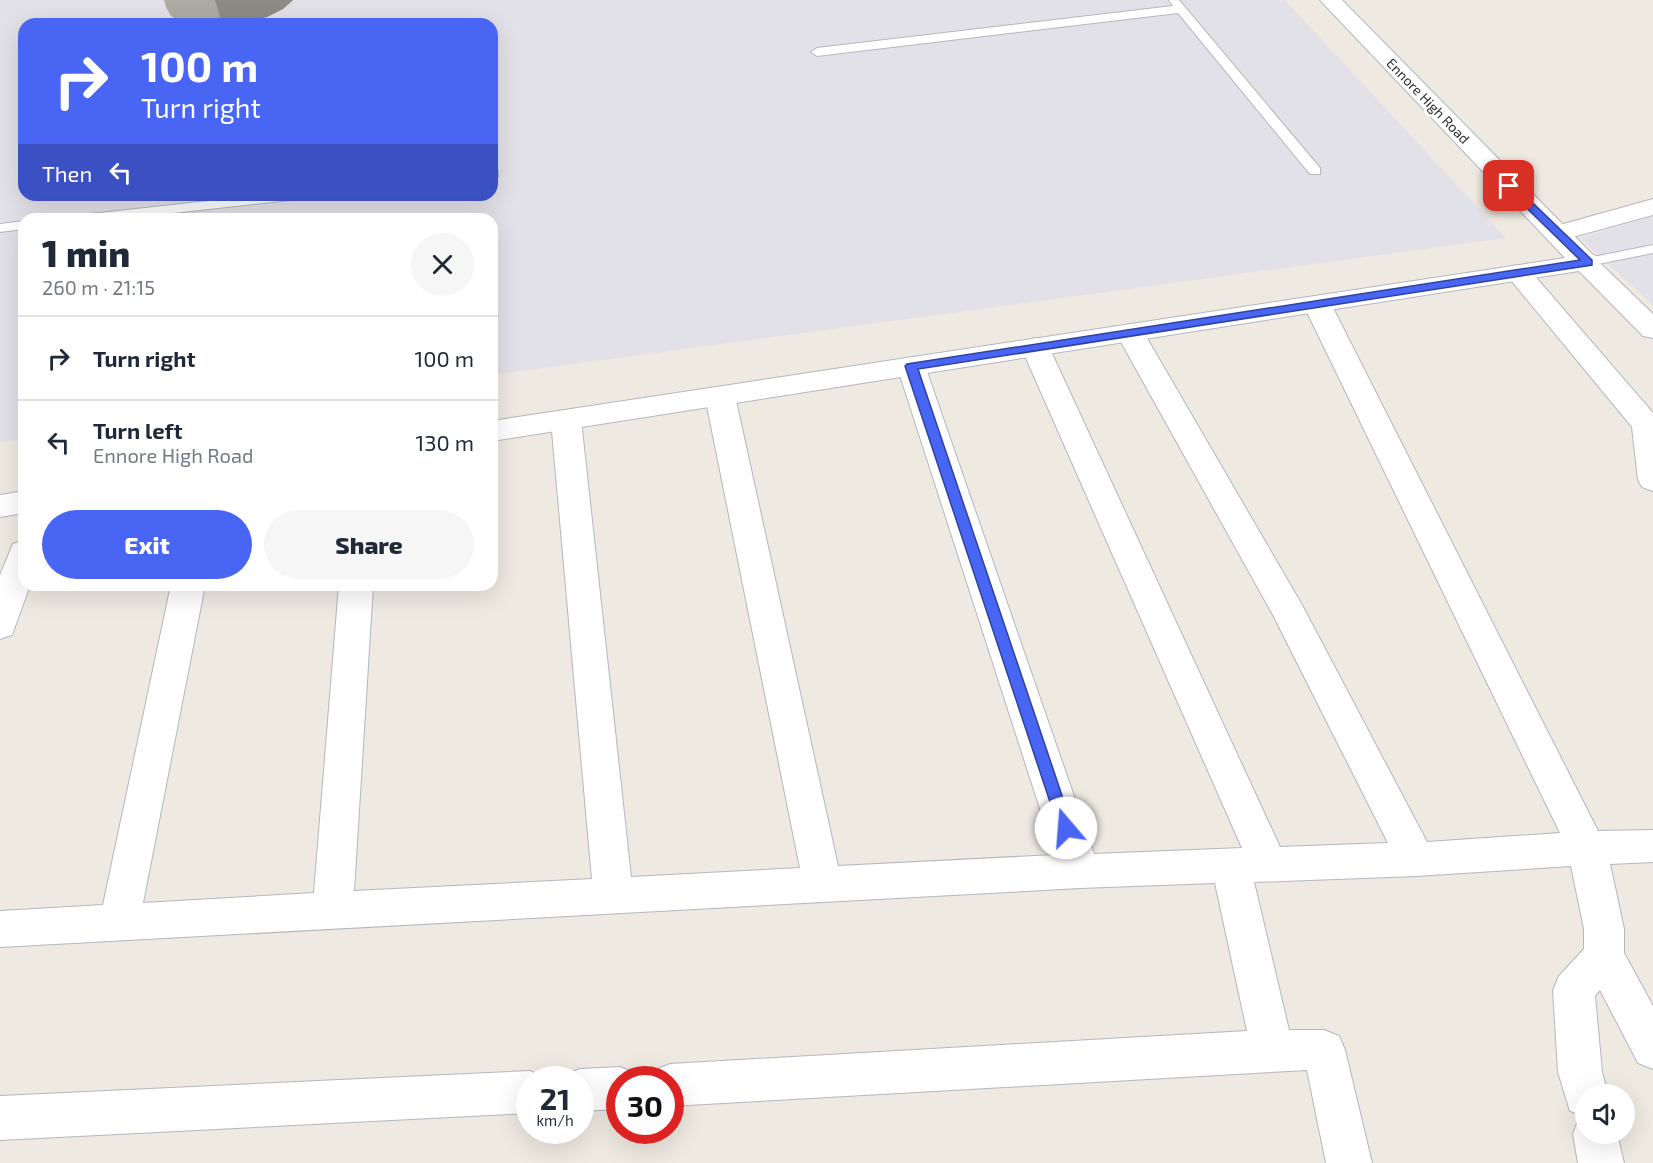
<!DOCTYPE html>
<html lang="en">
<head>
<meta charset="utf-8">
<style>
  body { margin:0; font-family:"Exo 2",sans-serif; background:#f6f6f7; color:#1f2937; height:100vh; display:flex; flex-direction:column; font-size:22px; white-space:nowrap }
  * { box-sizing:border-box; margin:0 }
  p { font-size:20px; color:#747a83 }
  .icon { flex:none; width:33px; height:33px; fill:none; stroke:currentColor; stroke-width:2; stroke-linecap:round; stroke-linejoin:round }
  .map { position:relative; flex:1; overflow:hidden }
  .details { position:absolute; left:18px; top:213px; width:480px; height:378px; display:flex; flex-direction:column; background:#fff; border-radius:18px; box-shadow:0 6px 24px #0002 }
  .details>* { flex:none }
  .hud { position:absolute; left:18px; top:18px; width:480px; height:183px; border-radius:18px; box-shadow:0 6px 24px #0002; background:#4965f4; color:#fff; overflow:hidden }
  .tools { position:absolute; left:1575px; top:1084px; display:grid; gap:12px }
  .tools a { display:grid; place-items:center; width:60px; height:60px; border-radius:50%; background:#fff; box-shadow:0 6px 24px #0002; font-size:30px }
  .speed { position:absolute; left:516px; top:1066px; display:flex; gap:12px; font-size:30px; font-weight:700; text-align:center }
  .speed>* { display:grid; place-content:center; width:78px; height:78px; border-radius:50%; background:#fff; box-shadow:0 6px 24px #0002; line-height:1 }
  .speed small { font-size:15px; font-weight:400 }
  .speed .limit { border:9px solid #d22; background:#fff; color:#111 }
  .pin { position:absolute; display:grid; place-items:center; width:51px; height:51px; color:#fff; margin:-26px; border-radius:12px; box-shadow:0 3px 9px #0006 }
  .me { position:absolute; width:66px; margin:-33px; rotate:342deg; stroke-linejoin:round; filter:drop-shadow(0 0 4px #0008) }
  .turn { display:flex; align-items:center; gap:21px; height:126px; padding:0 24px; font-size:27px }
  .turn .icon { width:78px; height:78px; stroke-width:2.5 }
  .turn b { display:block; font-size:42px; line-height:51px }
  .then { display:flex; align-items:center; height:57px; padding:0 24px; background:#0003; gap:12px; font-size:22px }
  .round { display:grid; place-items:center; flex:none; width:63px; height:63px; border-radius:32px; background:#f6f6f7 }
  .summary { display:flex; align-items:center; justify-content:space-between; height:102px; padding:0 24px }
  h1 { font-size:36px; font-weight:800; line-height:45px }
  .primary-button { display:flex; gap:12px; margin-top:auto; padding:12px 24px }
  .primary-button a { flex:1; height:69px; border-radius:36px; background:#4965f4; color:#fff; font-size:24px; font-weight:800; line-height:69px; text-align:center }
  .primary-button a+a { background:#f6f6f7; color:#1f2937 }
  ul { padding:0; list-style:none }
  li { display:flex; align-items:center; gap:18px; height:84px; padding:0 24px; border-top:2px solid #e0e1e3 }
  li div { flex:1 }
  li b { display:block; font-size:22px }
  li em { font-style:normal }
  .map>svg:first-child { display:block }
  .industrial { fill:#e3e1e8; fill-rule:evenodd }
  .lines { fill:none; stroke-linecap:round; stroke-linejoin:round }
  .lane-casing { stroke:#b4b7c0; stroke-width:2 }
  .street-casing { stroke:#b4b7c0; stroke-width:2 }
  .secondary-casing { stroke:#b4b7c0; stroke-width:2 }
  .lane { fill:#fff; fill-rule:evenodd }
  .street { fill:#fff; fill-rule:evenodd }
  .secondary { fill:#fff; fill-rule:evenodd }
  .wall { fill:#aeaba4 }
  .shaded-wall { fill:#8d8b86 }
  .route { fill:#4965f4; stroke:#2f429f; stroke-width:1.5 }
  .labels { text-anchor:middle; stroke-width:6; stroke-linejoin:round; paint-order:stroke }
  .far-street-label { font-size:14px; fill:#2e2e2e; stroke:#fff }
</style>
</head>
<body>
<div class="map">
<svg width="1653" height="1163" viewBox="0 0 1653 1163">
  <rect width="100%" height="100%" fill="#eee9e1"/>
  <!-- industrial -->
  <g class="industrial">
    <path d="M0,0H1285L1506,238L492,375V219H24V439L0,442ZM24,24H492V195H24Z"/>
    <polygon points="1653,216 1653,305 1580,238"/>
  </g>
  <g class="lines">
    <defs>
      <g id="lane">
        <polygon points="1169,0 1179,0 1320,168 1320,174 1310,174 1178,13 817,56 811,52 817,48 1173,6"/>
        <polygon points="492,170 498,171 498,177 492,178"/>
        <polygon points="262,195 306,195 299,199 119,219 74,219 81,215"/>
        <polygon points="24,221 24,229 0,232 0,224"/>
        <polygon points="1653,245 1653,253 1588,266 1581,262 1588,258"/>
      </g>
      <g id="street">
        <polygon points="1653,199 1653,215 1558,241 1549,238 1545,233 1549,228"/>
        <polygon points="1518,265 1527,267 1653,413 1653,491 1642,487 1638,480 1632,427 1505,273 1509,267"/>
        <polygon points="1317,296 1327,298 1331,304 1598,831 1653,830 1653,862 1610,864 1624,929 1624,953 1653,1006 1653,1069 1638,1063 1600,990 1595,996 1602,1072 1608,1095 1586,1095 1586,1134 1617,1134 1624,1163 1578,1163 1573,1134 1579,1118 1584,1116 1570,1111 1558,1072 1553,990 1559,976 1584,949 1584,929 1571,866 1416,876 1254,882 1289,1030 1324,1030 1339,1036 1345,1050 1372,1163 1326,1163 1307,1070 670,1106 670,1080 650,1080 655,1070 670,1064 1247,1031 1215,883 1080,888 0,947 0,911 103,905 171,585 205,585 143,903 314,893 339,585 373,585 354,891 592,879 551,420 556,413 566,410 576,413 581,420 631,877 800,868 705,396 710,389 720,387 730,389 735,396 838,866 1055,855 897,366 901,360 911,357 921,360 925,366 1094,854 1242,848 1021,347 1025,341 1035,338 1045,341 1049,347 1280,847 1388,843 1273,615 1116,333 1120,327 1130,324 1140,327 1144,333 1302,605 1427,842 1560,833 1303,304 1307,298"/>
        <polygon points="24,540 24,585 30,585 12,635 0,639 0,575 13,544"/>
        <polygon points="620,1067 635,1073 638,1080 620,1080 620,1109 580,1111 580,1080 562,1080 565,1075 580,1069"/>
        <polygon points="530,1071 547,1080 530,1080 530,1113 0,1140 0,1096"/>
      </g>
      <g id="secondary">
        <polygon points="1320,0 1342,0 1593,255 1597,256 1600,263 1653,314 1653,338 1643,336 1579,271 492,441 492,421 1565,258"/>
        <polygon points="24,491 24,513 0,517 0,495"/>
      </g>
    </defs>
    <!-- lane casing -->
    <use href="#lane" class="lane-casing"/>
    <!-- street casing -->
    <use href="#street" class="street-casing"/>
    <!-- secondary casing -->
    <use href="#secondary" class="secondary-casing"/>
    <!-- lane -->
    <use href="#lane" class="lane"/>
    <!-- street -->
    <use href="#street" class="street"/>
    <!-- secondary -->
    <use href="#secondary" class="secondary"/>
  </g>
  <!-- wall -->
  <polygon class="wall" points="164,0 293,0 283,9 267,17 236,24 189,24 183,23 171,16 166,7"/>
  <!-- shaded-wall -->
  <polygon class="shaded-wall" points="215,0 293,0 283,9 267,17 236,24 222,24"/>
  <!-- route -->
  <polygon class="route" points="1506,184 1513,184 1592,260 1592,265 918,369 1073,828 1071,832 1060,832 905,366 907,364 1580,260 1506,188"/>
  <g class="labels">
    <!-- far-street labels -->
    <g class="far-street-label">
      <text transform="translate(1428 101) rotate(46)" y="5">Ennore High Road</text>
    </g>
  </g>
</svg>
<div class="tools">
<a><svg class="icon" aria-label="sound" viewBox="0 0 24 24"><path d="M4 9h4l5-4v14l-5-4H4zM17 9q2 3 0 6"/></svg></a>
</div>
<div class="speed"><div>21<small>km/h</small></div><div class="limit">30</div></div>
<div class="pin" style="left:1509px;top:186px;background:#d93025"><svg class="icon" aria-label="arrive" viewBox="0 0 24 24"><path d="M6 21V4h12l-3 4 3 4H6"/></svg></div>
<svg class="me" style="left:1066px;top:828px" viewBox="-20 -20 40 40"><circle r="19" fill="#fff"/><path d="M0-13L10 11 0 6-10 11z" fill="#4965f4"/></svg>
<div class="hud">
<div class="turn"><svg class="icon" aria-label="right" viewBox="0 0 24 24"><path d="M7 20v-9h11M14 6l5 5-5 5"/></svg><div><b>100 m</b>Turn right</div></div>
<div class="then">Then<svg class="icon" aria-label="left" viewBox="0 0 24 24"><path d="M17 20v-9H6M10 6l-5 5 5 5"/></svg></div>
</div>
<section class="details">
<div class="summary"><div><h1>1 min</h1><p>260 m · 21:15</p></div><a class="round"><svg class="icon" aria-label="close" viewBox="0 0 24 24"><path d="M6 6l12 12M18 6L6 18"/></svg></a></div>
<ul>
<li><svg class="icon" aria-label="right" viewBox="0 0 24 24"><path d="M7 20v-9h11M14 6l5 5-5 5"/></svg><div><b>Turn right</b></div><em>100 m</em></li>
<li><svg class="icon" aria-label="left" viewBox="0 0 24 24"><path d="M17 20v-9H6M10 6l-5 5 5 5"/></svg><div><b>Turn left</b><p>Ennore High Road</p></div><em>130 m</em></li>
</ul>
<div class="primary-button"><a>Exit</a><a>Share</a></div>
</section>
</div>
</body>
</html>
